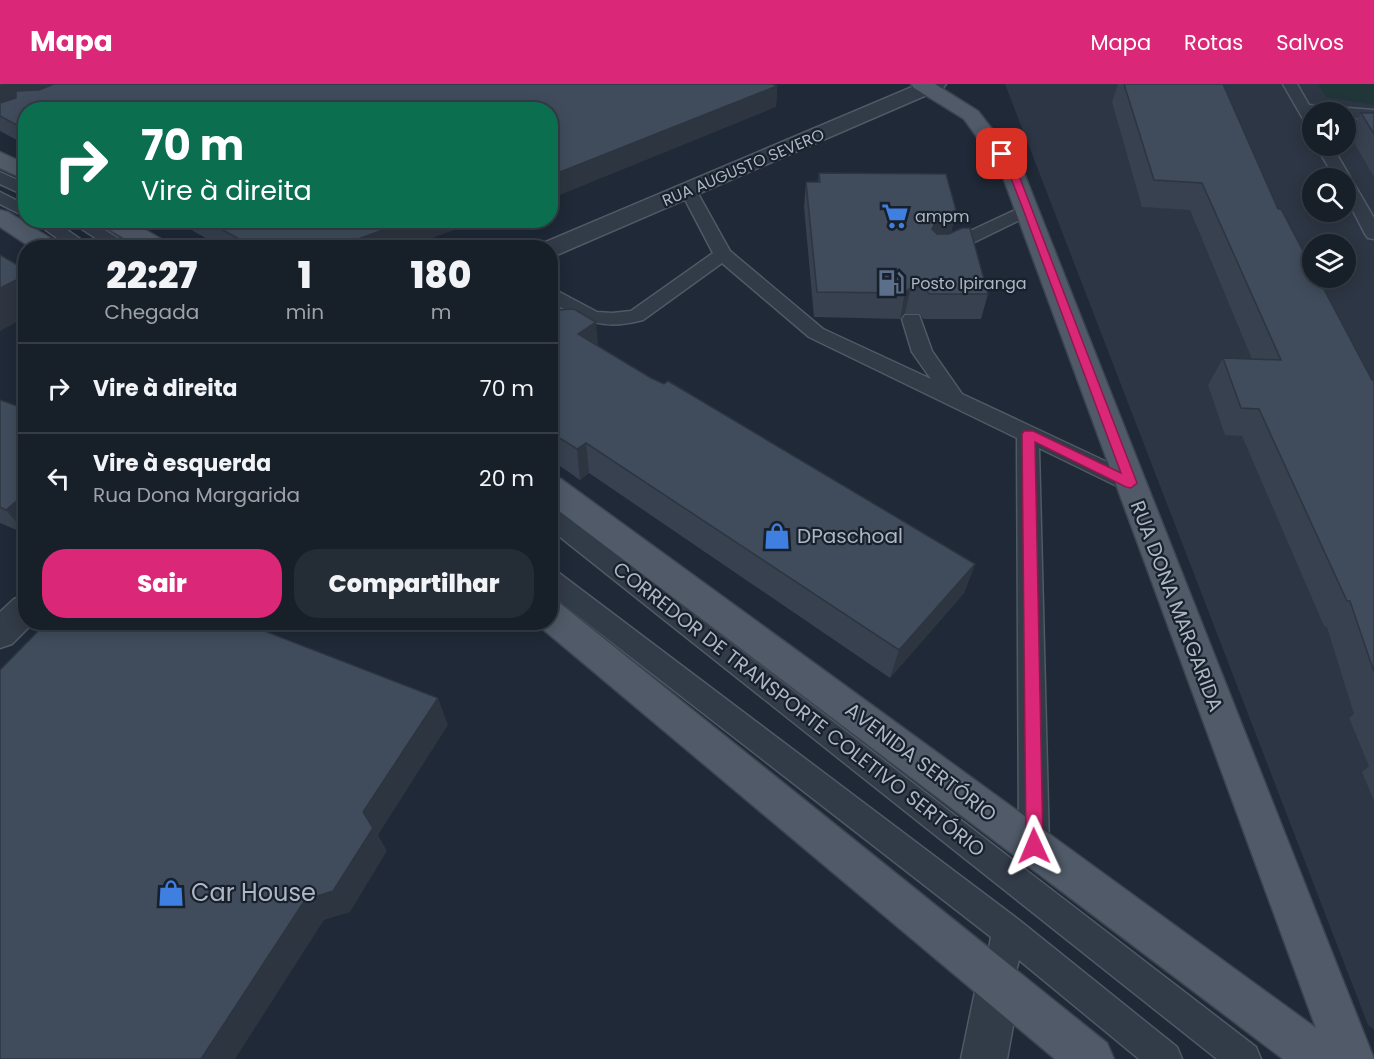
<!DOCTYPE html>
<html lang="pt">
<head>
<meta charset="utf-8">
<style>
  body { margin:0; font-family:Poppins,sans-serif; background:#242c35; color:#f1f3f6; height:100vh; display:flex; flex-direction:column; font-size:22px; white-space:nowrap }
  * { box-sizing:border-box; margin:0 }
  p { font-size:20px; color:#9ea2a8 }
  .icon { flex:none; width:33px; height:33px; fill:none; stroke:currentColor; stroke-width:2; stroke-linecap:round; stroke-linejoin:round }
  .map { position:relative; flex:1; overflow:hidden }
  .panel { position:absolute; left:18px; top:156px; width:540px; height:390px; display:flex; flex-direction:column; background:#171f29; border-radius:24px; box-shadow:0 3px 15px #0003,0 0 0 2px #363d46 }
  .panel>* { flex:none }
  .banner { position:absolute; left:18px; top:18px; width:540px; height:126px; border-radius:24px; box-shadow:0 3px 15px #0003,0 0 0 2px #363d46; background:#0b6e4f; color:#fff; overflow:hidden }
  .buttons { position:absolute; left:1302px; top:18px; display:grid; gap:12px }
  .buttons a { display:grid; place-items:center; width:54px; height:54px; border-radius:50%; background:#171f29; box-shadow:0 3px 15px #0003,0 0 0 2px #363d46; font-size:30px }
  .pin { position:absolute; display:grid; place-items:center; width:51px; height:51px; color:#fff; margin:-26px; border-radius:12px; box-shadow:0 3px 9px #0006 }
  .me { position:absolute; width:66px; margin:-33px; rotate:359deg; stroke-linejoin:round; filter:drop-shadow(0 0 4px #0008) }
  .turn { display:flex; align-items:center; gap:21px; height:126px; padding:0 24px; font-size:27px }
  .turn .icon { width:78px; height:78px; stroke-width:2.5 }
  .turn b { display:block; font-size:42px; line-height:51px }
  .eta { display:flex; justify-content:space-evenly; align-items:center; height:102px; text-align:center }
  .eta b { font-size:36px; font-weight:800; line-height:42px }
  .action { display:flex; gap:12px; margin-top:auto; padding:12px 24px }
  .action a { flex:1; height:69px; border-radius:24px; background:#db2777; color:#fff; font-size:24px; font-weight:800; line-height:69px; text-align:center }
  .action a+a { background:#242c35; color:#f1f3f6 }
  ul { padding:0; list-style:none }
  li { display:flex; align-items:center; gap:18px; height:90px; padding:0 24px; border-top:2px solid #363d46 }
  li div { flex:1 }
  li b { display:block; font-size:22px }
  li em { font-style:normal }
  header { display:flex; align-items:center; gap:36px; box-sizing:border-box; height:84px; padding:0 30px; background:#db2777; color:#fff }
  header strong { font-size:28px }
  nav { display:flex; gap:33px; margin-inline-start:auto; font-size:21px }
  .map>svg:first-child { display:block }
  .airport { fill:#2d3644; fill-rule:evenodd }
  .green { fill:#213638 }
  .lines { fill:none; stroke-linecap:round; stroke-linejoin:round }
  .service-casing { stroke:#505966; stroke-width:3 }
  .minor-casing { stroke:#505966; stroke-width:3 }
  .primary-casing { stroke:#3c4451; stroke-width:3 }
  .service { fill:#323b48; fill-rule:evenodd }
  .minor { fill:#323b48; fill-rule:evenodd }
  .primary { fill:#505a68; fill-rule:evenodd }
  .wall { fill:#37414f }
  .shaded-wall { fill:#2d3540 }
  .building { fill:#404c5c; stroke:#2d3540; stroke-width:1.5 }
  .route { fill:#db2777; stroke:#8e194d; stroke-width:1.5 }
  .labels { text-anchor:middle; stroke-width:4.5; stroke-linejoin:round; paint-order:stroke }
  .far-street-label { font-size:16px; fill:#acb6c5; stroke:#18202c }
  .far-poi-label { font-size:16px; fill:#acb6c5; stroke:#18202c; text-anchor:start }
  .poi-label { font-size:20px; fill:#acb6c5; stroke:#18202c; text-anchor:start }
  .street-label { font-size:20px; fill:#acb6c5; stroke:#18202c }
  .near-poi-label { font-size:24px; fill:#acb6c5; stroke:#18202c; text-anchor:start }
</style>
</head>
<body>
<header>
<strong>Mapa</strong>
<nav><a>Mapa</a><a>Rotas</a><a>Salvos</a></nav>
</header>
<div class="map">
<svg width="1374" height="975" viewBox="0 0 1374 975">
  <rect width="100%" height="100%" fill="#1f2937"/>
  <!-- airport -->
  <path class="airport" d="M1005,0H1374V946L1368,941ZM1312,28H1346V62H1312ZM1312,94H1346V128H1312ZM1312,160H1346V194H1312Z"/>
  <!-- green -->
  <polygon class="green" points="1318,0 1374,0 1374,21 1326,13"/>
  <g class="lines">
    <defs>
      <g id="service">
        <polygon points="1283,0 1297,0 1309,21 1374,26 1374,36 1346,33 1346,28 1312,28 1312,41 1306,40"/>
        <polygon points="1316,62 1332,62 1374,134 1374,155 1368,154 1365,150 1346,113 1346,94 1335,94"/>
        <polygon points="0,88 26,100 26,112 0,100"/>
        <path d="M688,101L696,106L730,167L823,245L931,295L912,268L902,235L905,231H919L932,267L962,310L1139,393L1142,399L1139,405L1131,407L1123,405L1039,364L1049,762L1044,772L1034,776L1024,772L1019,762L1017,354L809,253L722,179L643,236C601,247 585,237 550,217V203L597,228L612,229L631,227L713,169L680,106Z"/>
        <polygon points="0,108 26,121 26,133 0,120"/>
        <polygon points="1028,120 1034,121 1036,125 1034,129 950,170 938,170 935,166 938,162"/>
        <polygon points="32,136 53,136 93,164 71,164"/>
        <polygon points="68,136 89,136 133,164 111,164"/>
        <polygon points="550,424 558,426 1256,963 1261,975 1217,975 550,445"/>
        <polygon points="550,487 559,489 1019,836 1177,963 1182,975 1139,975 1019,876 1010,909 999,914 988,909 983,898 991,853 550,510"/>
      </g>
      <g id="minor">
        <polygon points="919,0 946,0 943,4 559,170 550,172 550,164 539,164 541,160"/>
        <polygon points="26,511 26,538 34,538 12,560 0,564 0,528 14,515"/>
        <polygon points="999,876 1015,882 1021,898 1007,975 961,975 977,898 983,882"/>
      </g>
      <g id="primary">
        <polygon points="911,0 935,0 978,27 1022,84 1374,975 1283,975 550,420 550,392 561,395 1316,944 1000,85 964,35 914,4"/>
        <polygon points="0,68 26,80 26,96 0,84"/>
        <polygon points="0,126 8,128 58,159 61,164 32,164 0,143"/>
        <polygon points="99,136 128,136 168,159 171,164 141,164 102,141"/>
        <polygon points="550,517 562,521 1107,959 1114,975 1055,975 538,541 537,538 550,538"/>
      </g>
    </defs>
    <!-- service casing -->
    <use href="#service" class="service-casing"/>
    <!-- minor casing -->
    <use href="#minor" class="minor-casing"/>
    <!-- primary casing -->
    <use href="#primary" class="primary-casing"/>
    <!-- service -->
    <use href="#service" class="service"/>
    <!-- minor -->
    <use href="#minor" class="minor"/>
    <!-- primary -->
    <use href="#primary" class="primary"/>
  </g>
  <!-- wall -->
  <g class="wall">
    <polygon points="0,0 777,2 776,23 26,26 26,61 0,47"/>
    <polygon points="1118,0 1223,0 1278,125 1372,296 1374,296 1374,717 1362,688 1369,682 1349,634 1354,630 1327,543 1324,542 1242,352 1225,351 1208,301 1223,274 1252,275 1190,126 1142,123 1112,18"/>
    <polygon points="1361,29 1374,29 1374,93 1349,50"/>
    <polygon points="819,89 956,126 951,149 988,210 981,235 923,235 919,229 905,229 900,235 814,233 804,123 806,98 818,98"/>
    <polygon points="174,136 499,136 487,141 478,137 404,164 223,164"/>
    <polygon points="550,211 559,226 598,262 651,294 975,480 964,509 890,594 589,389 580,396 550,375"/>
    <polygon points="0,316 26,325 26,450 0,439"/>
  </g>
  <!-- shaded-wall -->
  <g class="shaded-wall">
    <polygon points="3,0 70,0 0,28 0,1"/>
    <polygon points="777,2 776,23 550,115 550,92"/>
    <polygon points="956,126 950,152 930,163 932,145 936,137"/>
    <polygon points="411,136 478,137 404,164 333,164"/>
    <polygon points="486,136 499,136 487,141"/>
    <polygon points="26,191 26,233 0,247 0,204"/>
    <polygon points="911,203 905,229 900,235 905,209"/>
    <polygon points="558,215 561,246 553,220"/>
    <polygon points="596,238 599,269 578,250"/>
    <polygon points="586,359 589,389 580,396 577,365"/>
    <polygon points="26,409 26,449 6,426"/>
    <polygon points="975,480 964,509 890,594 899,566"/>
    <polygon points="438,614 448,641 378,751 387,767 350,828 324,836 235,975 201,975"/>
  </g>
  <!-- building -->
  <g class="building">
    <polygon points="54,0 772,0 777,2 550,92 550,26 26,26 26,46 0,32 0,19 16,14 16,7 39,6"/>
    <polygon points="1124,0 1223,0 1278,125 1281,125 1312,184 1312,194 1318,194 1372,296 1374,296 1374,588 1350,517 1347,517 1259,325 1241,324 1223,274 1281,276 1202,99 1154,96"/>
    <polygon points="1361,29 1374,29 1374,50"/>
    <polygon points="819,89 946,90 956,126 936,137 932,145 937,150 949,150 962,144 970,144 988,210 929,210 925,203 911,203 905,209 817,208 806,98 820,98"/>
    <polygon points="205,136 411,136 333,164 255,164"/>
    <polygon points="0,171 26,186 26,191 0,204"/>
    <polygon points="550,211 558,215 553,220 558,226 574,225 596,238 578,250 651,294 664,300 668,297 975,480 899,566 586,359 577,365 550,348"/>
    <polygon points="0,316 26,325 26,409 6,426 0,423"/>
    <polygon points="47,538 241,538 438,614 363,728 373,744 333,807 305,816 201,975 0,975 0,586"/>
  </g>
  <!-- route -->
  <polygon class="route" points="999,68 1005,68 1016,84 1137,399 1131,404 1126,403 1035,358 1043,762 1040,768 1034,770 1028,768 1026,762 1022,350 1024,347 1033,347 1121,389 1023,125 1007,84 997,70"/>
  <!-- icons -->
  <defs>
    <symbol id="supermarket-bare" viewBox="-9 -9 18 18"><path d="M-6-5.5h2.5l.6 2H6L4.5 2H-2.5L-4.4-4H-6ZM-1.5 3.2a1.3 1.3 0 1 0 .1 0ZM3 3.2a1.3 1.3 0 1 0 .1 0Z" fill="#3f7fe0" stroke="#18202c" stroke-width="2.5" paint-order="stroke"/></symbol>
    <symbol id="fuel-bare" viewBox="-9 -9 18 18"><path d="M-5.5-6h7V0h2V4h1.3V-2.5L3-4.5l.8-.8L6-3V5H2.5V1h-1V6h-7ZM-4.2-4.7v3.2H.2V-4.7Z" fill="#5c6f8a" stroke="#18202c" stroke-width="2.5" paint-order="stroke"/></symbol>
    <symbol id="shop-bare" viewBox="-9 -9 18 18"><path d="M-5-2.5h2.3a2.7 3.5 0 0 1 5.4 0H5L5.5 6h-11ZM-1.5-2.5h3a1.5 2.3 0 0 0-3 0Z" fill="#3f7fe0" stroke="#18202c" stroke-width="2.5" paint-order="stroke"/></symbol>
  </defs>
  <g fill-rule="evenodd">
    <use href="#supermarket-bare" x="876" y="113" width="38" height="38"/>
    <use href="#fuel-bare" x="872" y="180" width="38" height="38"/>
    <use href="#shop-bare" x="758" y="433" width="38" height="38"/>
    <use href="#shop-bare" x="152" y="790" width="38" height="38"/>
  </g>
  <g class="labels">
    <!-- far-street labels -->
    <g class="far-street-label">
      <text transform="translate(743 83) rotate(-23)" y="6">RUA AUGUSTO SEVERO</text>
    </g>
    <!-- far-poi labels -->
    <g class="far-poi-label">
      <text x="915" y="138">ampm</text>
      <text x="911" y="205">Posto Ipiranga</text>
    </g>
    <!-- poi labels -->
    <g class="poi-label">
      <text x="797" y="459">DPaschoal</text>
    </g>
    <!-- street labels -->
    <g class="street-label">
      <text transform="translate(1177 522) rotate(69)" y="7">RUA DONA MARGARIDA</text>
      <text transform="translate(799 625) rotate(38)" y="7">CORREDOR DE TRANSPORTE COLETIVO SERTÓRIO</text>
      <text transform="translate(921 678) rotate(37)" y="7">AVENIDA SERTÓRIO</text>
    </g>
    <!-- near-poi labels -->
    <g class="near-poi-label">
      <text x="191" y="817">Car House</text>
    </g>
  </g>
</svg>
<div class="buttons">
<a><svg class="icon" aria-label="sound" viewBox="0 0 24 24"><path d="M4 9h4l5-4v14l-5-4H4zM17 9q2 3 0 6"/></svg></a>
<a><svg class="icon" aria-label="search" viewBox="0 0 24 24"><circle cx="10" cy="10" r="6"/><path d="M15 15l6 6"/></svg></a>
<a><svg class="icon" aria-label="layers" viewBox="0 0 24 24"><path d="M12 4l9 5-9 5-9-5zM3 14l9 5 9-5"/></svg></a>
</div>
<div class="pin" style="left:1002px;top:70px;background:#d93025"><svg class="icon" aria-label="arrive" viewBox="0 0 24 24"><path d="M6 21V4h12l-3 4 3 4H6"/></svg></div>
<svg class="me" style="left:1034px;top:762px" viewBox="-20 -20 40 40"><path d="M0-17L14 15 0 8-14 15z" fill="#db2777" stroke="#fff" stroke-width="4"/></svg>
<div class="banner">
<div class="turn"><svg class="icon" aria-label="right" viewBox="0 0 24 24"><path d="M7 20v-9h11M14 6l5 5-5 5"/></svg><div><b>70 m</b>Vire à direita</div></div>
</div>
<section class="panel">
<div class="eta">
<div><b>22:27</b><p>Chegada</p></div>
<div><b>1</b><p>min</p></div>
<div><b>180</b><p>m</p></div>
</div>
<ul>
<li><svg class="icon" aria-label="right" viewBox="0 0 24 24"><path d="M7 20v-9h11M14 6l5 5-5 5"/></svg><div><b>Vire à direita</b></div><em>70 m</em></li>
<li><svg class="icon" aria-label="left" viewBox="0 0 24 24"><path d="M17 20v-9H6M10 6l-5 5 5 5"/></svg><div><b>Vire à esquerda</b><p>Rua Dona Margarida</p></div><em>20 m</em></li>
</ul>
<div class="action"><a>Sair</a><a>Compartilhar</a></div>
</section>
</div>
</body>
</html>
